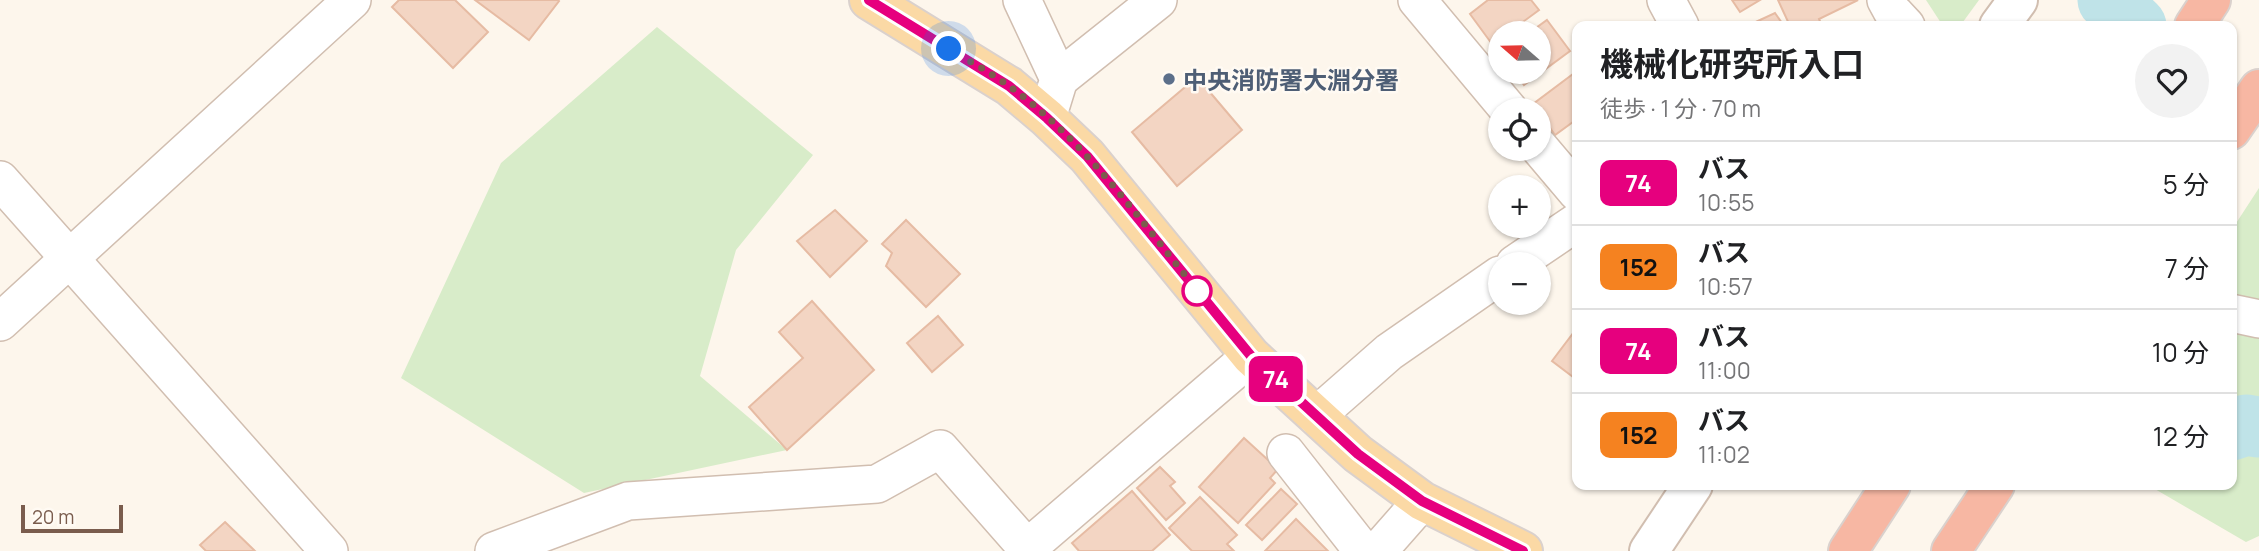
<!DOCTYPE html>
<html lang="ja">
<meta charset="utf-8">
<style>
body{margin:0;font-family:Manrope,"Noto Sans JP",sans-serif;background:#f2f2f2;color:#202124;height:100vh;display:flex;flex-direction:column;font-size:26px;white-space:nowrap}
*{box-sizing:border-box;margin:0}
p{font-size:23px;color:#757577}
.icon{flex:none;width:38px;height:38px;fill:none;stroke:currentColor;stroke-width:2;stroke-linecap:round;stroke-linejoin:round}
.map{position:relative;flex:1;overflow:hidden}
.drawer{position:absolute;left:1572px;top:21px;width:665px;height:469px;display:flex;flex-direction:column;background:#fff;border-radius:14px;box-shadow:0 2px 5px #0004}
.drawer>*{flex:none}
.badge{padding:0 14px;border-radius:10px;font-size:24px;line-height:46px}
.needle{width:46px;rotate:290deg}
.tools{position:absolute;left:1488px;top:21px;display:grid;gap:14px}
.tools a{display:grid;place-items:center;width:63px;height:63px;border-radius:50%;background:#fff;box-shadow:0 2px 5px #0004;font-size:35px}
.scale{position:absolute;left:21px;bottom:18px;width:102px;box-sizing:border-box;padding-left:7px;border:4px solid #7a5c4d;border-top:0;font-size:19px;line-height:24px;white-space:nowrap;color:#7a5c4d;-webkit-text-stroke:5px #fffaf3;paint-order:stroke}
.you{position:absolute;width:35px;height:35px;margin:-18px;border:5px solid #fff;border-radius:50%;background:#1a73e8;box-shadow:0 0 0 10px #1a73e833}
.map>.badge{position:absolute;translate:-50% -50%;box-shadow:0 0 0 4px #fff}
.round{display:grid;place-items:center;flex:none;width:74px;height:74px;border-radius:37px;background:#f2f2f2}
.summary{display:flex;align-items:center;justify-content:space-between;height:119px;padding:0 28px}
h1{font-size:33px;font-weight:700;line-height:52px}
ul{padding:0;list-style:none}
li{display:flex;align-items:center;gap:21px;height:84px;padding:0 28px;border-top:2px solid #e0e0e0}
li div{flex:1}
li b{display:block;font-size:26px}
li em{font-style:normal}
li .badge{min-width:77px;font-weight:700;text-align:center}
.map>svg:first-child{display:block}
</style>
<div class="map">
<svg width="2259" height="551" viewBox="0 0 2259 551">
<rect width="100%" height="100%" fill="#fdf6ec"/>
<!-- green -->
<g fill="#d8ecc9">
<path d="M1926 0H1979L1960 26H1943Z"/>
<path d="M657 27 813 155 736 250 700 376 787 450 584 493 401 378 501 163Z"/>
<path d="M2259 188V536L2246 542 2148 485H2231V231Z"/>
</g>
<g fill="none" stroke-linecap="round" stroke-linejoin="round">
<!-- river -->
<g stroke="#bfe3e8" stroke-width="61">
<path d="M2108 0 2136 26"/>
<path d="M2231 430 2246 425 2259 427"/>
</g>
</g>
<!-- building -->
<g fill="#f3d5c3" stroke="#e6bba3" stroke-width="2">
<path d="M399 0H455L488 32 453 68 392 7Z"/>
<path d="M475 0H558L559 1 529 40Z"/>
<path d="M1488 0H1531L1539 10 1508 33H1500V39L1492 44 1470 14Z"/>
<path d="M1732 0H1760L1740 12Z"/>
<path d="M1778 0H1858L1819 19 1822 26H1790Z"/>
<path d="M1775 13 1784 26H1747Z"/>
<path d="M1547 20 1570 51 1524 85 1515 72H1538V33H1529Z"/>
<path d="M1577 71V119L1555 135 1533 104Z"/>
<path d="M1197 77 1242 130 1177 186 1132 132Z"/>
<path d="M835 210 867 241 830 277 797 241Z"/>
<path d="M906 220 960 274 926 307 886 266 892 253 882 244Z"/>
<path d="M812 301 874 370 787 450 749 407 803 358 779 332Z"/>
<path d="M938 316 963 345 932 372 907 343Z"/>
<path d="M1577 328V380L1552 361Z"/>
<path d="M1244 438 1278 469 1270 478 1275 483 1238 523 1199 487Z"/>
<path d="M1160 467 1175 482 1170 486 1185 503 1166 520 1137 488Z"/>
<path d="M1281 489 1297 504 1262 540 1246 525Z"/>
<path d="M1132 491 1170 535 1152 551H1079L1072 543Z"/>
<path d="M1200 497 1237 535 1227 544 1234 551H1192L1169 528Z"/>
<path d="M1296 519 1328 551H1265Z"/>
<path d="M225 522 255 551H206L200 545Z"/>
</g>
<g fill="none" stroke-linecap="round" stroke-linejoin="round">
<defs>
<g id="minor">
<path d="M1022 0 1059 79 1047 118"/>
<path d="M1417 0 1509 110"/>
<path d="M1666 0 1680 26"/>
<path d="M1886 0 1892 11 1906 26"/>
<path d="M1059 79 1158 0"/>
<path d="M1538 146 1577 192"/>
<path d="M0 180 329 551"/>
<path d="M1515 264 1577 222"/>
<path d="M2231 313 2259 319"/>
<path d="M0 322 352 0"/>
<path d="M1316 416 1389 352 1500 275"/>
<path d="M1286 453 1363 551"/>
<path d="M494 551 628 501 877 484 940 449 1027 548"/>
<path d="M1024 551 1251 356"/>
<path d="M1378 551 1422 501"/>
</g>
<g id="tertiary">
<path d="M1999 26 2018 0"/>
<path d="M1649 551 1693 485"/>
</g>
<path id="primary" d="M869 0 1009 86 1047 118 1087 156 1251 356 1358 454 1422 501 1523 551"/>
<g id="motorway">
<path d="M2194 26 2211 0"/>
<path d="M2231 130 2259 89"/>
<path d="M1848 551 1891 485"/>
<path d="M1951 551 1995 485"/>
</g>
</defs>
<!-- minor casing -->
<use href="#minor" stroke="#d1beb0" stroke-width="40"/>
<!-- tertiary casing -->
<use href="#tertiary" stroke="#d1beb0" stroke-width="42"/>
<!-- primary casing -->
<use href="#primary" stroke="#dad1cd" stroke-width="42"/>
<!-- motorway casing -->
<use href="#motorway" stroke="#dad1cd" stroke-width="42"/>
<!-- minor -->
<use href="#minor" stroke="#fff" stroke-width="37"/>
<!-- tertiary -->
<use href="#tertiary" stroke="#fff" stroke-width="38"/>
<!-- primary -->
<use href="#primary" stroke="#fbd9a5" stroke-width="38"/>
<!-- motorway -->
<use href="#motorway" stroke="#f7b7a3" stroke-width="38"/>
</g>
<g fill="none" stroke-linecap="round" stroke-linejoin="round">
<defs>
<path id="line" d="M869 0 1009 86 1047 118 1087 156 1251 356 1358 454 1422 501 1523 551"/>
</defs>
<!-- line casing -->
<use href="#line" stroke="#fff" stroke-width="16"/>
<!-- line -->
<use href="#line" stroke="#e6007e" stroke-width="10"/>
<!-- walk -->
<path stroke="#7a5c4d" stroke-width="7" stroke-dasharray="0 12.6" d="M949 49C969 61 990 72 1009 86 1086 141 1142 223 1202 296L1197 291"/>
</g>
<!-- markers -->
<circle fill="#5c6f8a" stroke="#fffaf3" stroke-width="2.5" cx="1169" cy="79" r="7"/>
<circle fill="#fff" stroke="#e6007e" stroke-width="3.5" cx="1197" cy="291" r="14"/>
<g text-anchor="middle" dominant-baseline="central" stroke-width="5" stroke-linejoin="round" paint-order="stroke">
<!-- service labels -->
<g font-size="24" font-weight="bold" fill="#4e5e75" stroke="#fffaf3" text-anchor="start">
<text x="1183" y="79">中央消防署大淵分署</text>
</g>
</g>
</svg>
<div class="tools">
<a><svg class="needle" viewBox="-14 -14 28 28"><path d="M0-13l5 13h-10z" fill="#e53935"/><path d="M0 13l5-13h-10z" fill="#757577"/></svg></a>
<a><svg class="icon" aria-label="locate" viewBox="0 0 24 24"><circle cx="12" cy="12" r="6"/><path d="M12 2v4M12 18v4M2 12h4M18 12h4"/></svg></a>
<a>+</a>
<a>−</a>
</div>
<div class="scale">20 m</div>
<div class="you" style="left:949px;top:49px"></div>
<b class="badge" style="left:1276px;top:379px;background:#e6007e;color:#fff">74</b>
<section class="drawer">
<div class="summary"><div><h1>機械化研究所入口</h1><p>徒歩 · 1 分 · 70 m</p></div><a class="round"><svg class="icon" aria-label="heart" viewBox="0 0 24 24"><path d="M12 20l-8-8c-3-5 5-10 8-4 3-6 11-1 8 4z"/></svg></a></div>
<ul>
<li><span class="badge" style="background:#e6007e;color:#fff">74</span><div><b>バス</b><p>10:55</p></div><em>5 分</em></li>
<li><span class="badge" style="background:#f58220;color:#111">152</span><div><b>バス</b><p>10:57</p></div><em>7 分</em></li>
<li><span class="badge" style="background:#e6007e;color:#fff">74</span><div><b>バス</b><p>11:00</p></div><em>10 分</em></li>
<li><span class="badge" style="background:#f58220;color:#111">152</span><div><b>バス</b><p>11:02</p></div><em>12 分</em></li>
</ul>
</section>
</div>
